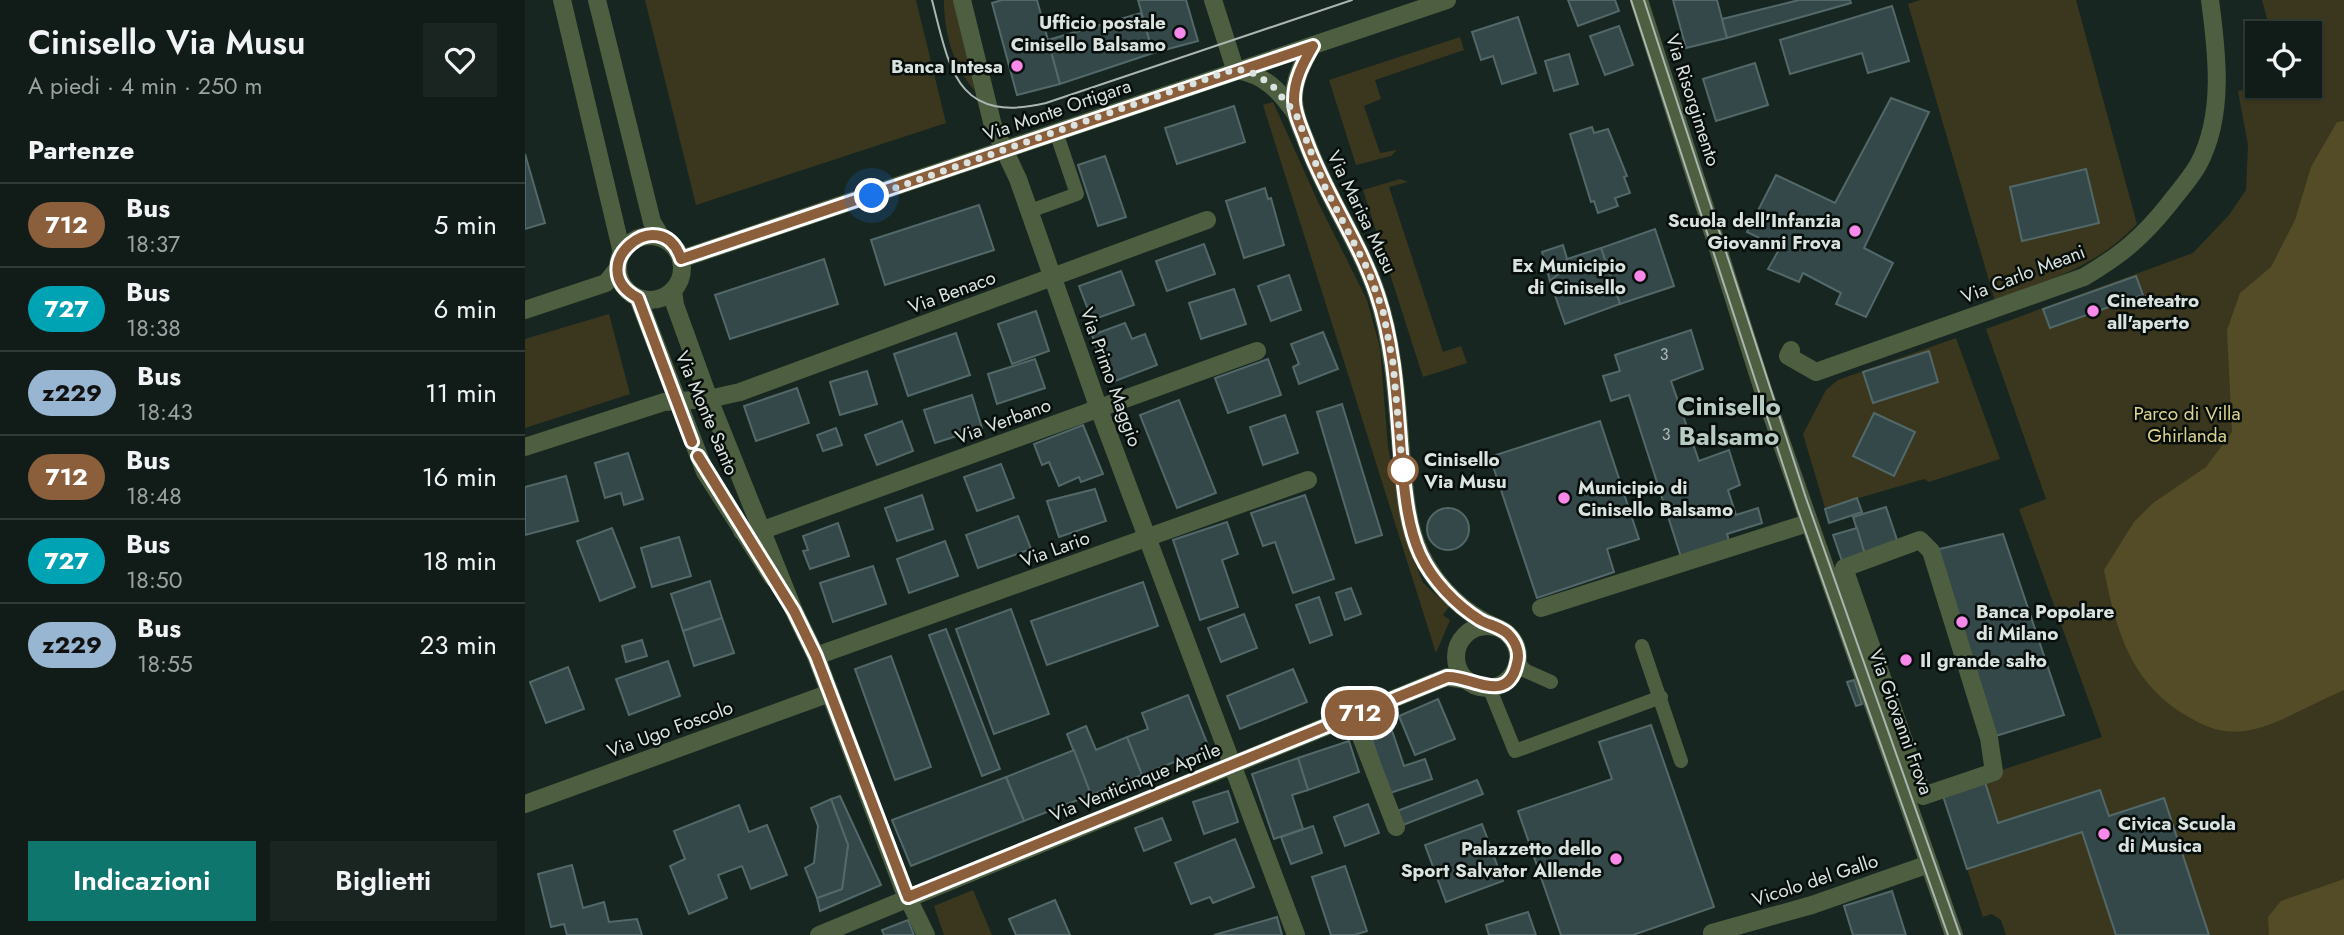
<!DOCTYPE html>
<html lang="it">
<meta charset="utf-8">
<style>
body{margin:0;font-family:Jost,sans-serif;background:#1a2521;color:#f1f3f6;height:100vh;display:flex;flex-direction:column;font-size:26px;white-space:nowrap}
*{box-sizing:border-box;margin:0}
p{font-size:23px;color:#9ca1a2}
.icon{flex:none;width:38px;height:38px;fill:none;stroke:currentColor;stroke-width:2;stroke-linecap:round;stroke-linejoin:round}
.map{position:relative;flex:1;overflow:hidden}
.side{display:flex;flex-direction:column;background:#111c18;width:525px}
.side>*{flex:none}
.badge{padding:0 14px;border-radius:23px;font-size:24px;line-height:46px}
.fabs{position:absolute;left:1720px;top:21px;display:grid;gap:14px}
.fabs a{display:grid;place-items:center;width:77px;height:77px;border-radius:0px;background:#111c18;box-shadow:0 2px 5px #0004,0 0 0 2px #303a37;font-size:35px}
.you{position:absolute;width:35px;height:35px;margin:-18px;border:5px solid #fff;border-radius:50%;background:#1a73e8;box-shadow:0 0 0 10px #1a73e833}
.map>.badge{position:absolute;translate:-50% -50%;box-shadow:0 0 0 4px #fff}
h2{padding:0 28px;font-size:26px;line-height:63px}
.round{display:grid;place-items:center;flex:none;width:74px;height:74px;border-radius:0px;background:#1a2521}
.headline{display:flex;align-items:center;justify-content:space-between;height:119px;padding:0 28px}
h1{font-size:33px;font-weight:600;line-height:52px}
.cta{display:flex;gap:14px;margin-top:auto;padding:14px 28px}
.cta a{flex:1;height:80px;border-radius:0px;background:#0f766e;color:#fff;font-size:28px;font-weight:600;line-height:80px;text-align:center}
.cta a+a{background:#1a2521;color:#f1f3f6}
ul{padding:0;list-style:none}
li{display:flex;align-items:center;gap:21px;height:84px;padding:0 28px;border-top:2px solid #303a37}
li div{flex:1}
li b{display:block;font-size:26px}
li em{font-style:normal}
li .badge{min-width:77px;font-weight:700;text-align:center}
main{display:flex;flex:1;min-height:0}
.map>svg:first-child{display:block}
</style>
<main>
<section class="side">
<div class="headline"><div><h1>Cinisello Via Musu</h1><p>A piedi · 4 min · 250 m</p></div><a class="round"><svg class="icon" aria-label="heart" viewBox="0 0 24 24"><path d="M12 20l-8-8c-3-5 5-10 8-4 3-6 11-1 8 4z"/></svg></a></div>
<h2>Partenze</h2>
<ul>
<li><span class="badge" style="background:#8b5e3c;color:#fff">712</span><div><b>Bus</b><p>18:37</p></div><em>5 min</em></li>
<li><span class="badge" style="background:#00a3b4;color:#fff">727</span><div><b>Bus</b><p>18:38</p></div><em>6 min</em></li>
<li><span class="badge" style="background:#98b6d2;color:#111">z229</span><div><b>Bus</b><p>18:43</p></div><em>11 min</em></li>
<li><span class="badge" style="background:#8b5e3c;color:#fff">712</span><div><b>Bus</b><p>18:48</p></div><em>16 min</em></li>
<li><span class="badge" style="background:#00a3b4;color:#fff">727</span><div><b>Bus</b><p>18:50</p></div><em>18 min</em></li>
<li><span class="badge" style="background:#98b6d2;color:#111">z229</span><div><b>Bus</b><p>18:55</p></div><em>23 min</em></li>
</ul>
<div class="cta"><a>Indicazioni</a><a>Biglietti</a></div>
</section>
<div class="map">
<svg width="1819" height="935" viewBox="0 0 1819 935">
<rect width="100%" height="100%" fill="#172620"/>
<!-- green -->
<g fill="#3b371e">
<path d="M120 0H391L421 123 171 205Z"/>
<path d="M419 0H428L450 91C428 66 419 33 419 0Z"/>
<path d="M1395 0H1551L1612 224C1571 267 1524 280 1470 301L1383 4Z"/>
<path d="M1737 0H1819V935H1481L1476 920 1467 914 1458 917 1416 790 1577 737 1494 509 1521 499 1461 329 1668 253 1704 215 1721 190 1723 145 1713 91 1738 86H1785V33H1746Z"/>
<path d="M935 37 939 50 850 80 856 99 839 106 855 153 872 150 866 156 831 165 804 80Z"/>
<path d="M748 102 794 204 842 300 855 348 863 447 882 542 898 583 924 607 918 615 925 620 911 653 738 105Z"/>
<path d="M875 179 883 182 864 187 918 352 936 346 942 363 898 377 838 190Z"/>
<path d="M84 314 105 394 0 428V339Z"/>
<path d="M1431 338 1475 459 1404 482 1399 479 1300 508 1278 434 1301 390 1313 380Z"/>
<path d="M448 890 467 935H419L409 906Z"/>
</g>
<!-- forest -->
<g fill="#534c27">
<path d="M1819 121V690C1790 702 1760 721 1730 729 1707 735 1689 731 1669 720 1607 687 1592 634 1579 570L1609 522 1628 503 1681 467 1707 432 1702 330 1715 293 1746 267 1770 220 1786 167 1812 122Z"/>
<path d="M1819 879V935H1744L1743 917 1756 901Z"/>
</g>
<!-- building -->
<g fill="#354849" stroke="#536869" stroke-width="2">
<path d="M477 0H512L535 84 492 95 467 3Z"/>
<path d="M613 0H661L673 41 628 53Z"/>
<path d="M1043 0H1090L1094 11 1053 26Z"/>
<path d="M1148 0H1192L1202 38 1161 48Z"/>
<path d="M1274 0H1325L1326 3 1202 38 1197 19Z"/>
<path d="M1367 6 1384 61 1343 73 1337 53 1265 74 1255 40Z"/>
<path d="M616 13 628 53 535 84 523 40Z"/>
<path d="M993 17 1011 73 977 84 968 56 956 60 947 32Z"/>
<path d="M1094 26 1108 65 1080 75 1065 36Z"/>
<path d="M1044 54 1053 84 1029 91 1020 61Z"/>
<path d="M1230 63 1243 105 1191 121 1178 79Z"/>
<path d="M1366 98 1404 112 1339 248 1368 263 1341 317 1311 304 1316 293 1278 273 1274 282 1243 269 1255 248 1222 232 1251 175 1310 203Z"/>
<path d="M709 106 720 142 652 164 640 128Z"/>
<path d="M1067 127 1069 133 1083 129 1102 176 1099 177 1105 193 1090 198 1093 206 1073 213 1069 201 1066 202 1045 134Z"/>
<path d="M0 154 20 223 0 229Z"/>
<path d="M580 156 601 217 573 226 553 165Z"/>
<path d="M1561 169 1574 223 1497 241 1485 187Z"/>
<path d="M740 188 743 199 746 198 759 245 719 258 701 201Z"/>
<path d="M454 205 469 250 360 285 346 240Z"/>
<path d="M1130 229 1149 286 1095 304 1076 248Z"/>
<path d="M679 244 690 274 642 291 631 261Z"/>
<path d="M1038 245 1042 259 1036 272 1025 281 1017 252Z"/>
<path d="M1076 248 1095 304 1040 324 1025 281 1036 272 1042 259Z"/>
<path d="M299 259 313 304 205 339 190 295Z"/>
<path d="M596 271 609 305 567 320 554 286Z"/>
<path d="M764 275 776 310 746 321 733 286Z"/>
<path d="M1611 276 1618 295 1525 328 1518 309Z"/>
<path d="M709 289 721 324 676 339 664 303Z"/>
<path d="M511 311 524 351 487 364 473 324Z"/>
<path d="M600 323 607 339 620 334 632 365 585 383 567 335Z"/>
<path d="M1166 330 1178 369 1146 381 1174 461 1204 450 1215 485 1203 490 1211 515 1233 508 1237 523 1202 534 1205 544 1157 560 1104 395 1086 401 1078 376 1095 371 1090 355Z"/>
<path d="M798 332 813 369 774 384 768 367 774 364 766 344Z"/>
<path d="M431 333 445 375 383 396 369 354Z"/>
<path d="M1404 351 1413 382 1348 403 1338 372Z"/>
<path d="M510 359 520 388 472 404 463 374Z"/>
<path d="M743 359 756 395 703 413 690 378Z"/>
<path d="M342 371 352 404 315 415 305 382Z"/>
<path d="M272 388 284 423 231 441 219 406Z"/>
<path d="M447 395 457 428 410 443 399 410Z"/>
<path d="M654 400 691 493 652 508 615 415Z"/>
<path d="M817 404 857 535 831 543 792 412Z"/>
<path d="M1349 413 1390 432 1369 476 1328 456Z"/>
<path d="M760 415 773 453 738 465 725 427Z"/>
<path d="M377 421 388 451 352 465 340 435Z"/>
<path d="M1075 421 1114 539 1082 549 1089 572 1012 598 965 457Z"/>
<path d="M558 425 578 474 556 482 554 477 534 486 524 462 517 465 509 444Z"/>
<path d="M311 428 317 445 298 451 292 435Z"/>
<path d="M103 453 118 499 99 505 96 493 80 498 70 463Z"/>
<path d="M476 464 489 498 452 511 439 477Z"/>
<path d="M41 476 53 521 0 535V487Z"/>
<path d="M570 489 581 521 534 537 522 501Z"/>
<path d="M397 495 408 529 372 541 360 508Z"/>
<path d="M780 495 809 579 768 593 750 542 738 546 726 513Z"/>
<path d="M1332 498 1337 512 1304 523 1300 509Z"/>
<path d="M1361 507 1374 546 1341 558 1328 517Z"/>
<circle cx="923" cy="529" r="21"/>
<path d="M493 516 506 549 453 568 441 535Z"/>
<path d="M702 522 713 554 697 560 713 607 675 620 648 540Z"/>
<path d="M313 523 324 556 285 569 278 551 283 550 278 536Z"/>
<path d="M87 528 110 587 75 601 52 541Z"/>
<path d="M1332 528 1341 558 1318 564 1308 535Z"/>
<path d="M1478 534 1539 715 1464 738 1406 551Z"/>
<path d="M154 537 166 576 127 587 116 548Z"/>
<path d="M420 541 433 576 384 593 372 559Z"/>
<path d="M348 566 361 604 308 622 295 583Z"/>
<path d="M185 581 197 618 158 631 146 594Z"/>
<path d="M618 582 633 626 522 665 506 621Z"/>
<path d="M826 588 836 614 820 620 811 593Z"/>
<path d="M794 597 807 635 785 643 771 605Z"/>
<path d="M486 609 524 714 469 734 431 629Z"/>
<path d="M719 614 732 648 696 662 683 628Z"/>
<path d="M197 618 209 653 169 666 158 631Z"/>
<path d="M421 629 475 769 457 776 404 635Z"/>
<path d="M117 640 122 656 101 662 97 646Z"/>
<path d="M366 656 406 767 370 780 330 669Z"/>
<path d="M143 661 155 696 104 715 91 679Z"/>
<path d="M43 667 59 709 21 723 5 682Z"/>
<path d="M768 669 782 702 715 729 702 696Z"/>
<path d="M1329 680 1337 704 1331 706 1322 682Z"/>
<path d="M663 695 684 748 617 775 602 737 623 729 617 713Z"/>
<path d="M913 699 930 739 890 755 874 716Z"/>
<path d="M863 719 879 766 900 759 907 779 865 793 842 726Z"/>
<path d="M1126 725 1189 907 1108 935H1036L993 811 1087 779 1074 742Z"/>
<path d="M561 726 571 750 602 737 617 775 566 795 542 734Z"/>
<path d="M824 741 834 772 783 790 773 758Z"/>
<path d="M549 750 566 795 499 821 481 777Z"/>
<path d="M773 758 783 790 767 795 778 829 749 839 727 774Z"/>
<path d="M1458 776 1473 823 1575 790 1584 816 1639 798 1684 935H1591L1557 832 1442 869 1416 790Z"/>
<path d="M481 777 499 821 386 866 367 820Z"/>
<path d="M952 780 958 794 878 825 872 811Z"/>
<path d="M703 791 713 822 679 834 668 802Z"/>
<path d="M315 796 356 885 295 911 292 898 317 889 323 845 306 799Z"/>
<path d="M306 799 323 845 317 889 292 898 280 868 289 863 293 826 286 808Z"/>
<path d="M843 804 854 833 820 846 809 817Z"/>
<path d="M214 805 224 832 242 825 262 875 226 889 217 866 193 875 202 898 164 914 145 866 160 859 149 831Z"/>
<path d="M637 818 646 840 619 851 610 828Z"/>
<path d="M957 824 978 881 921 902 900 845Z"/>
<path d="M788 826 797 853 766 864 756 837Z"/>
<path d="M710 839 729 887 688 903 685 897 666 904 650 863Z"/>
<path d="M47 865 58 908 79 902 84 922 112 919 117 935H42L39 924 26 927 13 874Z"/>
<path d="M820 866 842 931 829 935H806L787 877Z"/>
<path d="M1367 891 1381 935H1328L1319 906Z"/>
<path d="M530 900 545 935H491L484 919Z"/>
<path d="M1003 912 1011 935H964L961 925Z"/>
<path d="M752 917 757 935H689Z"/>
<path d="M383 920 389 935H359L357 930Z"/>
</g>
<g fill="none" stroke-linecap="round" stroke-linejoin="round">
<!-- lane -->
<g stroke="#4d5f40" stroke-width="14">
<path d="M505 211 552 194 531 132"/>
<path d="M1117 646 1156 761"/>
<path d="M993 663 1001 671 1026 682"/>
<path d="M964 687 990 751 1136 697"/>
</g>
<!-- street -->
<g stroke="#4d5f40" stroke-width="18">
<path d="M37 0 97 253"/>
<path d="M72 0 127 222 136 237"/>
<path d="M437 0 468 126 493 179 574 409 771 935"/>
<path d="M688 0 710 69"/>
<path d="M1114 0 1238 390 1429 935"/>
<path d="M787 46C779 61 770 77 769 95 768 111 775 126 781 141 800 194 834 241 852 294 870 349 872 406 877 462 880 493 882 526 896 555 911 586 939 614 971 627"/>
<path d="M711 70C740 75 754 90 771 114"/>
<circle cx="125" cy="268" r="32"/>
<path d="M156 259 922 0"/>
<path d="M148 290 150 305 184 399 269 611 291 656 378 888 401 935"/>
<path d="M113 298 180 472 248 578"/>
<path d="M0 310 81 283 93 268"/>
<path d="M1266 350 1263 356 1291 372 1559 277C1596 255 1617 238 1644 204 1654 191 1665 179 1673 165 1700 116 1692 52 1685 0"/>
<path d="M0 447 139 402 184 399 215 392 682 220"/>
<path d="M217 531 238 530 732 351"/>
<path d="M1395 540 1406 551 1464 738 1469 772 1398 796 1319 568Z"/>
<path d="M1016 608 1283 523"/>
<circle cx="962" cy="657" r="31"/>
<path d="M291 656 783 480"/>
<path d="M828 716 871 827"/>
<path d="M0 804 305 693"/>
<path d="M1187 933 1287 905 1404 864"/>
<path d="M294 935 907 683 922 677 942 680"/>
</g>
<!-- tram -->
<g stroke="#abb5b1" stroke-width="2">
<path d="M407 0C425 71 432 124 521 103L827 0"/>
<path d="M1106 0 1272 508 1423 935"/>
<path d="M1119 0 1281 498 1435 935"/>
</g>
</g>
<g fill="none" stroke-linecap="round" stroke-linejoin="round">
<defs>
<path id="line" d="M167 442 113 298C55 267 136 199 156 259L788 46C778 63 769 80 769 100 769 114 776 127 781 141 800 194 834 240 852 294 871 350 872 408 877 466 880 496 883 527 895 554 907 580 931 605 955 620 964 625 976 627 983 634 991 642 995 653 992 663 983 707 945 675 922 677L383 897 291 656 269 611 173 456"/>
</defs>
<!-- line casing -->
<use href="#line" stroke="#fff" stroke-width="16"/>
<!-- line -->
<use href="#line" stroke="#8b5e3c" stroke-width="10"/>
<!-- walk -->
<path stroke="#dae3df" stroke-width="7" stroke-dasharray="0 12.6" d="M347 196 710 69 726 72 746 84 771 114 800 187 843 270 858 311 868 363 878 474V470"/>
</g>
<!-- markers -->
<g fill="#f888ea" stroke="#070e0b" stroke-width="2.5">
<circle cx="655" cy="33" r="7"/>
<circle cx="492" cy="66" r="7"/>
<circle cx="1330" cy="231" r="7"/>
<circle cx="1115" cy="276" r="7"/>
<circle cx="1568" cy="311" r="7"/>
<circle cx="1039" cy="498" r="7"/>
<circle cx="1437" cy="622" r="7"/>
<circle cx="1381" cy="660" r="7"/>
<circle cx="1579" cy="834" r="7"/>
<circle cx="1091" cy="859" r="7"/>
</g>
<circle fill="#fff" stroke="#8b5e3c" stroke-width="3.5" cx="878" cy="470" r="14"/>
<g text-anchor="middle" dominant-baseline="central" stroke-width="5" stroke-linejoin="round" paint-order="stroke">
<!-- number labels -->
<g font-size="16" fill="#b1bcba">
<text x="1139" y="354">3</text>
<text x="1141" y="434">3</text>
</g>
<!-- poi labels -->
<g font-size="19" font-weight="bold" fill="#dae3df" stroke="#070e0b" text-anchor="end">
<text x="641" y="22">Ufficio postale<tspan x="641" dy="22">Cinisello Balsamo</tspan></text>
<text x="478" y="66">Banca Intesa</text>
<text x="1316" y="220">Scuola dell'Infanzia<tspan x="1316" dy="22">Giovanni Frova</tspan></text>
<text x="1101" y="265">Ex Municipio<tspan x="1101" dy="22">di Cinisello</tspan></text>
<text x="1582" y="300" text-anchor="start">Cineteatro<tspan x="1582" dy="22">all'aperto</tspan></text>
<text x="1053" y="487" text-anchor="start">Municipio di<tspan x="1053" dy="22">Cinisello Balsamo</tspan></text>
<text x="1451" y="611" text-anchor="start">Banca Popolare<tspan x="1451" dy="22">di Milano</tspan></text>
<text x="1395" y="660" text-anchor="start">Il grande salto</text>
<text x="1593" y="823" text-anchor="start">Civica Scuola<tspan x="1593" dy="22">di Musica</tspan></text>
<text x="1077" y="848">Palazzetto dello<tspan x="1077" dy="22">Sport Salvator Allende</tspan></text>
</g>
<!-- street labels -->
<g font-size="19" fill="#dae3df" stroke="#070e0b">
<text transform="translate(1168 100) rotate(72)">Via Risorgimento</text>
<text transform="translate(532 110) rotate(-19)">Via Monte Ortigara</text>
<text transform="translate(837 212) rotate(64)">Via Marisa Musu</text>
<text transform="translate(1498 274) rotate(-21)">Via Carlo Meani</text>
<text transform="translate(427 292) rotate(-20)">Via Benaco</text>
<text transform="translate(586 377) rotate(70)">Via Primo Maggio</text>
<text transform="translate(182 413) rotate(67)">Via Monte Santo</text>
<text transform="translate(478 421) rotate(-20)">Via Verbano</text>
<text transform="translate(530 549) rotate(-20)">Via Lario</text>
<text transform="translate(1376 722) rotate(70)">Via Giovanni Frova</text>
<text transform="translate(145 729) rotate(-20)">Via Ugo Foscolo</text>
<text transform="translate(610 782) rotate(-22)">Via Venticinque Aprile</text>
<text transform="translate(1290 880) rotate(-18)">Vicolo del Gallo</text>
</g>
<!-- park labels -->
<g font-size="19" fill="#ddd28f" stroke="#070e0b">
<text x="1662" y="413">Parco di Villa<tspan x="1662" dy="22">Ghirlanda</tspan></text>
</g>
<!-- stop labels -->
<g font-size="19" font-weight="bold" fill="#dae3df" stroke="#070e0b" text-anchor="start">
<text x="899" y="459">Cinisello<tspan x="899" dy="22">Via Musu</tspan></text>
</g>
<!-- district labels -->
<g font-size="26" font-weight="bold" fill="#b8cbc2" stroke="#070e0b">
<text x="1204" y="406">Cinisello<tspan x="1204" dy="30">Balsamo</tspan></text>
</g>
</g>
</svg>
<div class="fabs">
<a><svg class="icon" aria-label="locate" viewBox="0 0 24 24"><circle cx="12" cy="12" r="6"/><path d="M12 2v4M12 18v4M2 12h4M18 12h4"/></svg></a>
</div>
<div class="you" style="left:347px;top:196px"></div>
<b class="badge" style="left:835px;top:713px;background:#8b5e3c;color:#fff">712</b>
</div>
</main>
